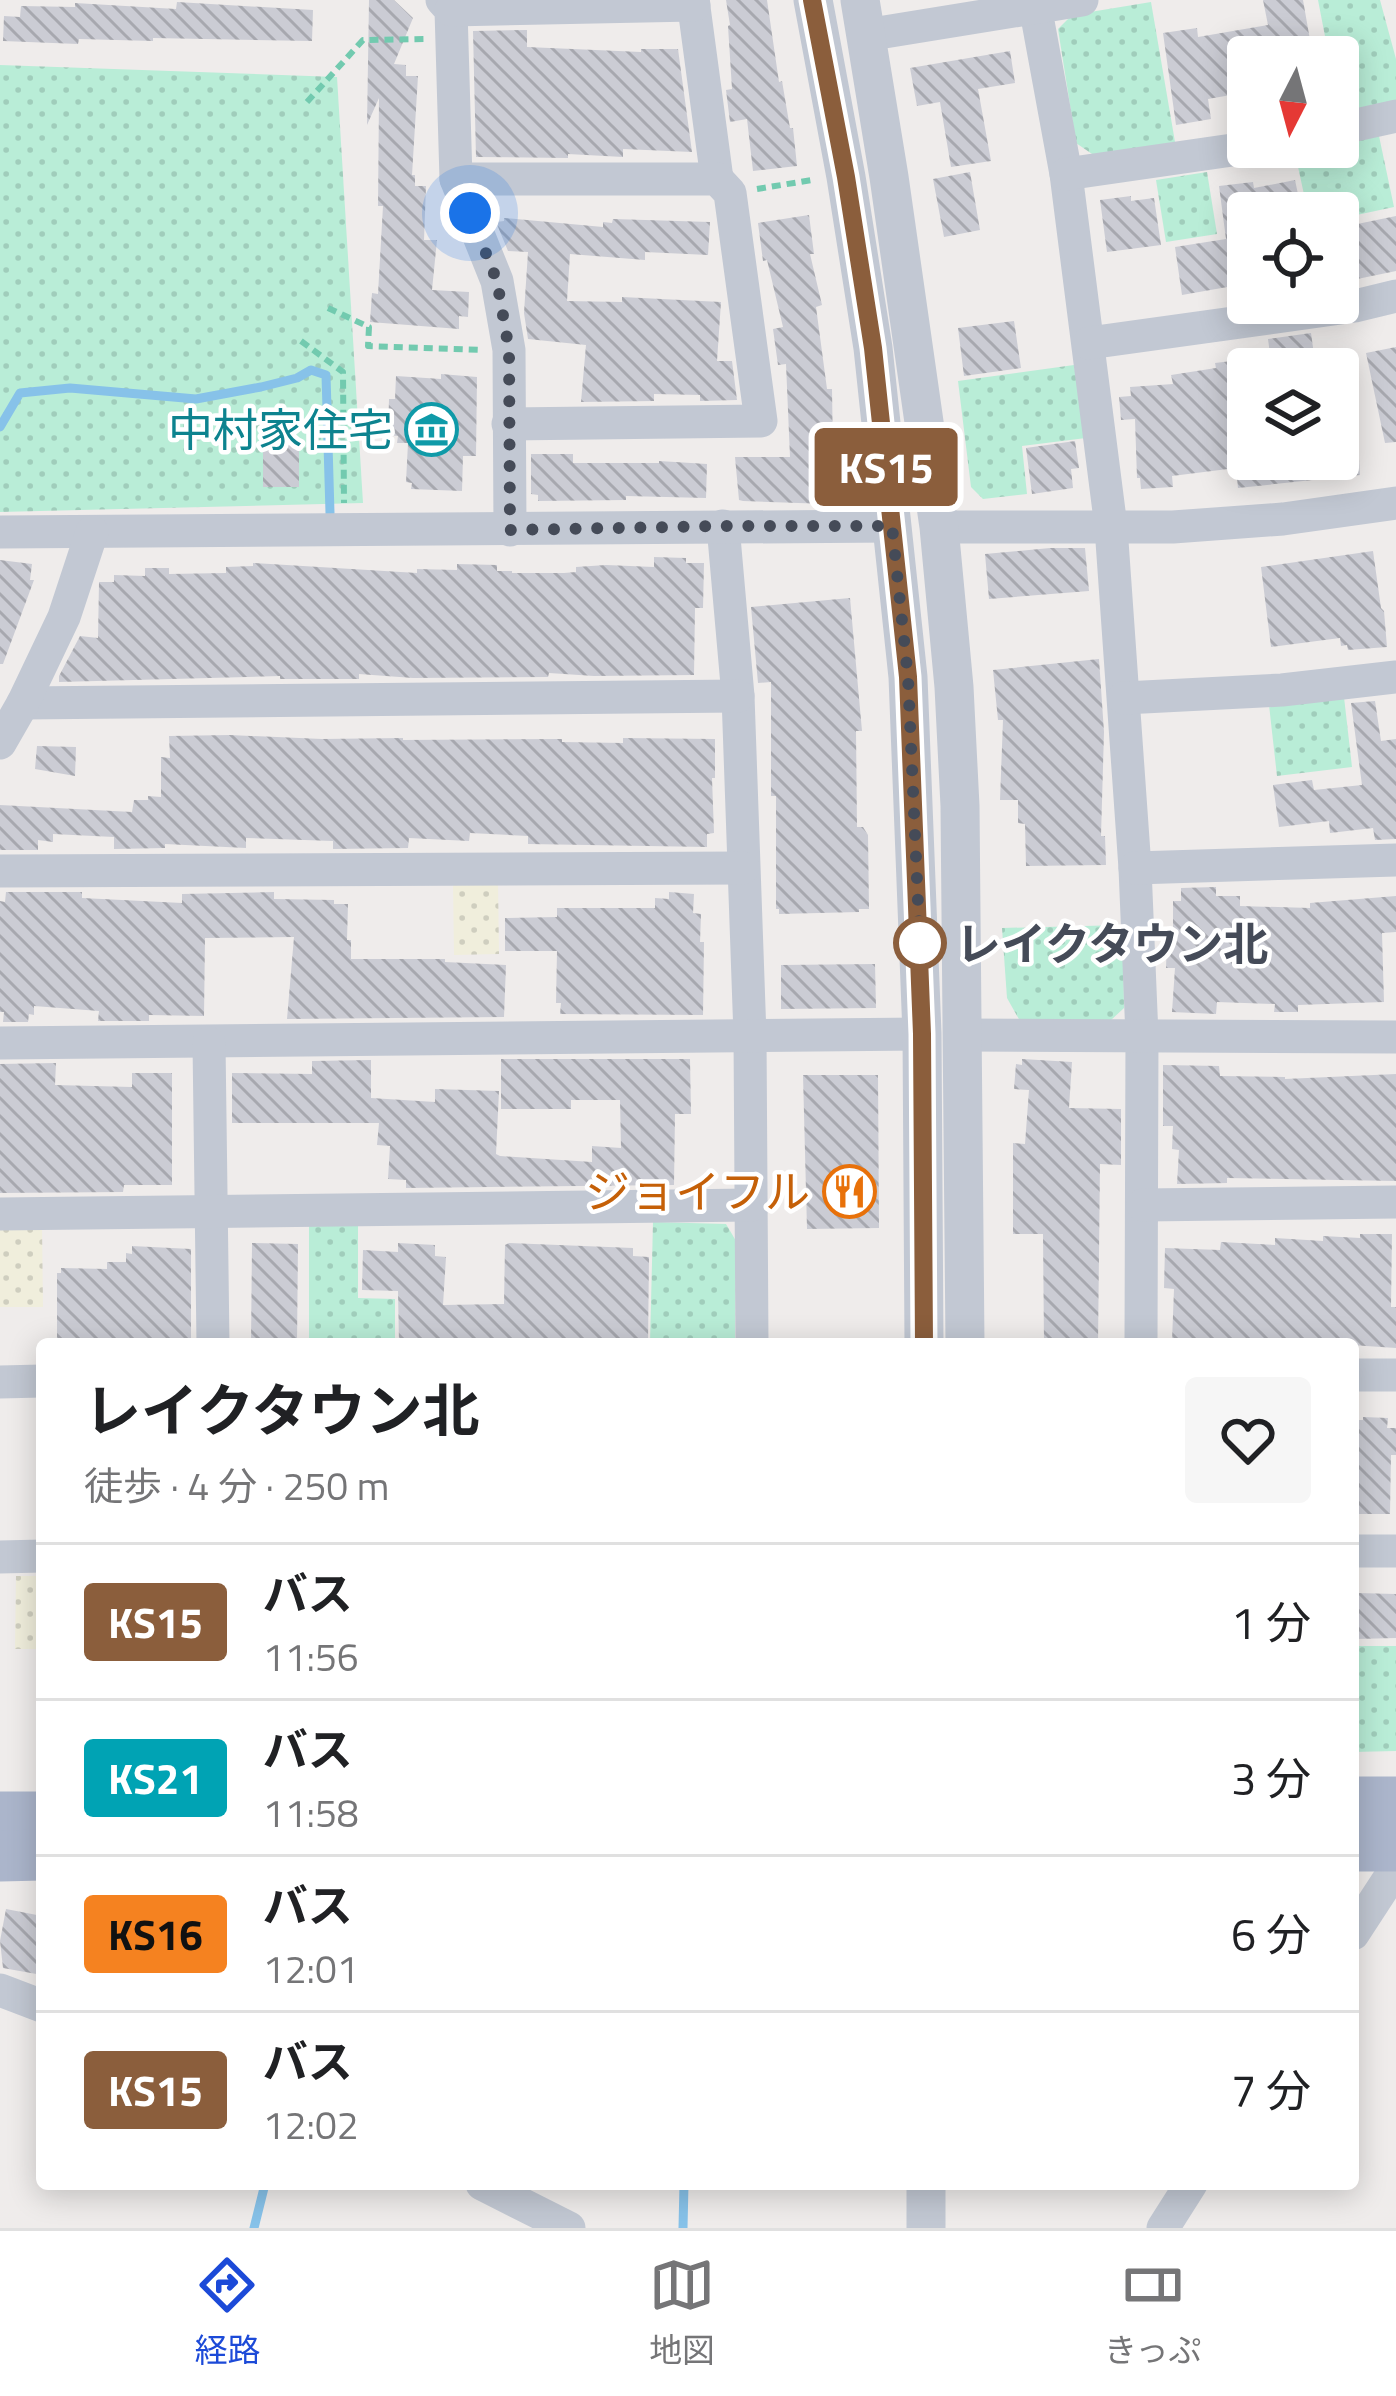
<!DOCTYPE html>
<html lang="ja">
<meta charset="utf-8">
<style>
body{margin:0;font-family:"Titillium Web","Noto Sans JP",sans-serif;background:#f6f6f6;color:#202124;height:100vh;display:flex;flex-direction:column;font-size:45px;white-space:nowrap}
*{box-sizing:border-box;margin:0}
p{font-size:39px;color:#757577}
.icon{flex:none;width:66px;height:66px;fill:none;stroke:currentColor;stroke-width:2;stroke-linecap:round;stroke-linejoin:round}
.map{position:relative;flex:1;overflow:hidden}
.drawer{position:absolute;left:36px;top:1338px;width:1323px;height:852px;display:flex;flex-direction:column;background:#fff;border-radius:12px;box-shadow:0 6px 30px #0003}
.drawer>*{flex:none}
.badge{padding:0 24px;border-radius:9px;font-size:42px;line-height:78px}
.needle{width:78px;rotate:186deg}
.buttons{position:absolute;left:1227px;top:36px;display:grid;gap:24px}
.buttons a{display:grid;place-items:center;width:132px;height:132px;border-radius:12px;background:#fff;box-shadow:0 6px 30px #0003;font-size:60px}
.you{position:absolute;width:60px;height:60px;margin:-30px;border:9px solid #fff;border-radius:50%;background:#1a73e8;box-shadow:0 0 0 18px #1a73e833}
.map>.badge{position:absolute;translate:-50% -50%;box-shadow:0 0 0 6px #fff}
.round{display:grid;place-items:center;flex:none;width:126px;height:126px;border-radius:12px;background:#f6f6f6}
.head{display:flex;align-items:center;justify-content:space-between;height:204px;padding:0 48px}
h1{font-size:57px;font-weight:700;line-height:90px}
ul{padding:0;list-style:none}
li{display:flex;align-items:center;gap:36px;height:156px;padding:0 48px;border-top:3px solid #e0e0e0}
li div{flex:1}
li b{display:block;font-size:45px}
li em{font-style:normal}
li .badge{min-width:132px;font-weight:700;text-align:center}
.dock{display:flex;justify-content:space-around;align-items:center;height:168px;border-top:3px solid #e0e0e0;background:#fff;font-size:33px;color:#757577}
.dock a{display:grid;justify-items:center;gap:6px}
.dock .active{color:#1c4ad8}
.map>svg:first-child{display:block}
</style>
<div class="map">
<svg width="1396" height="2228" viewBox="0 0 1396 2228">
<defs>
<pattern id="green-dots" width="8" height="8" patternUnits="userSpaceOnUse" patternTransform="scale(3)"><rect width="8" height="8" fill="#b9edd7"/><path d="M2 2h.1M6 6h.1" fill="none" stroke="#a0cdbb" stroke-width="1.8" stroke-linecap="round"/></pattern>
<pattern id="sand-dots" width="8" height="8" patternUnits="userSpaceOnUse" patternTransform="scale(3)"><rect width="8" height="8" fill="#f0eedc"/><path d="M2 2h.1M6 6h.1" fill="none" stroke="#cfcebf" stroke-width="1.8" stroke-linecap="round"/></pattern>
<pattern id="building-back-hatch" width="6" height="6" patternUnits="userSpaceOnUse" patternTransform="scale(3)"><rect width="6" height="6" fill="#cbccd4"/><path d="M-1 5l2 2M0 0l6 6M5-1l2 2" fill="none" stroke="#a7a8af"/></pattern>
</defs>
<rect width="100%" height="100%" fill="#efeceb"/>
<!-- green -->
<g fill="url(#green-dots)">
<path d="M1318 0H1380L1396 59V102L1341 115 1338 57H1329Z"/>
<path d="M1151 2 1175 142 1095 156 1076 143 1058 29 1072 15Z"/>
<path d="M0 65 337 77 363 503 0 512Z"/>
<path d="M1379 136 1394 207 1338 219V213H1308L1295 153 1338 147V144Z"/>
<path d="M1207 172 1217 234 1166 242 1156 180Z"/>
<path d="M1074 365 1086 438 1022 446 1027 494 983 499 971 487 958 381Z"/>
<path d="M1344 697 1352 767 1277 776 1269 705Z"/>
<path d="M1123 925 1124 1008 1110 1021H1020L1007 998 1002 928Z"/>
<path d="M653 1222 726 1224 736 1241 735 1344H650Z"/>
<path d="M309 1226H358V1298L395 1299V1344H309Z"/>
<path d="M1353 1646H1396V1751L1353 1752Z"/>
</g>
<!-- sand -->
<g fill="url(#sand-dots)">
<path d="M498 882 499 954 454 955 453 883Z"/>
<path d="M42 1225 43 1307H0V1226Z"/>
<path d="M16 1576H42V1649H15Z"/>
</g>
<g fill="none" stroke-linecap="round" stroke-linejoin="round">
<!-- stream -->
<g stroke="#87c2e9" stroke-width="9">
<path d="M0 427 20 393 70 388 196 399 261 387 297 378 311 370 326 375 330 513"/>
<path d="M254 2228 265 2184"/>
<path d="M683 2228 684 2184"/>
</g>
</g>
<!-- building -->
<g fill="url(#building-back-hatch)">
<path d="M369 0H394L413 18 394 64 406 65V76H418L412 175H415V186H426L424 240H437L432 290 469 292 468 317 459 316V329L370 322 372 293 378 294 383 206H378L379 98 367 125Z"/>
<path d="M726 0H767L779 82 782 81 790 128H793L797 166 753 171 747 119 730 122 726 90 732 89 728 26 730 25Z"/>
<path d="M1263 0H1303L1313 57H1248V92L1208 99 1211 119 1176 125 1163 33 1197 28 1198 37 1268 25Z"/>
<path d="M177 2 313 10 312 41 153 38V41L79 39 78 44 3 41 4 16 20 17 21 6 75 7V3L176 9Z"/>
<path d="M527 30V47L641 52V49H678L692 152 623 149V157L568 154V158L476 157 473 31Z"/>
<path d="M1010 51 1015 83 978 89 991 161 951 167 940 102 917 106 910 68Z"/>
<path d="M970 172 980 230 944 237 933 179Z"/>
<path d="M1295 180 1302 213H1248V289L1233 290V286L1182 295 1175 247 1226 239 1219 186 1253 182 1254 188Z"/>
<path d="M1131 196V201L1154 198 1161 245 1107 252 1100 200Z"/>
<path d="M809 215 814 254H810L822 305 816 307 827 389H832L833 454 842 455 840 495H827V504L743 501 739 500 735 457H790L786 364 778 365 773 329 783 327 767 260 763 261 758 223Z"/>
<path d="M1396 216V271L1338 283V228Z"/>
<path d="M504 218 603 227V222L612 223 613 219 710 222 708 255 645 252V260L570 254 567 301 622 302V297L721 302 717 361H732L737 400 700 401V395L654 394V401L581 402 586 345 528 339 524 313 528 252 508 251 496 222 504 221Z"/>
<path d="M1014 321 1021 368 964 376 958 328Z"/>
<path d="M1311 333 1316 369H1272L1268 339Z"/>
<path d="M1396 347V442L1385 443 1366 353Z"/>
<path d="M1248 359V459H1359L1360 475 1238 488 1236 468 1172 476 1173 487 1141 489 1140 478H1137L1135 419 1121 420 1119 397 1131 396 1130 387 1173 384 1171 375 1216 368 1215 363Z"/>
<path d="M441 374 477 377 476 456H463L462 491 411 489 412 483 406 482 408 443H397L398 436 388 435 389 399H395L396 376 441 379Z"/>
<rect x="263" y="438" width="36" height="49"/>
<path d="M1075 441 1079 468 1071 469 1073 488 1032 494 1026 448Z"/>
<path d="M531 454H573V463H659V461L707 464 706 498 626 496V500L538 501V495L531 494Z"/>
<path d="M1050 548H1085L1089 591 989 599 985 554Z"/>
<path d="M1373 551 1381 608 1384 611 1387 647 1348 650 1347 645 1341 646 1340 638 1271 647 1261 567Z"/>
<path d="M654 557 686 558V563H704L703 608H695L694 675 594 676 549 673 548 677 413 678 359 674V679H280V676L59 682V676L80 636 98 638 99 582H114V575L145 576V568H169V574L226 573V567L253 566V563L417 573V569L457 570V564L497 565V571H512V573H564L576 572V567L606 565 654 567Z"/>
<path d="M0 560 32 564 30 580H34L3 664H0Z"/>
<path d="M850 598 862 731H856L857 827H863L868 835 869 909H859V912L779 914V909H776V796H771V682L758 683 751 607Z"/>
<path d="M1099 659 1104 732 1101 836H1105L1106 865 1026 866 1025 824 1018 823V800H1000L1003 720H998L993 670Z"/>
<path d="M1375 701 1381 741 1396 739V839L1375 840 1373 828 1330 833 1329 821 1279 827 1273 785 1312 780 1314 790 1362 785 1351 703Z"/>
<path d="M230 735 322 739 403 738V740L562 739V742L623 743V738L715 739V778H712L714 833 707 834V847L528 844V836L470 833 469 841 409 838 408 848 333 849V841L246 838V848L165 844V848L114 849V837L53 834V842L38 840V850H0V805L132 812 134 800H148V796L161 797V757L170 758 169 736Z"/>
<path d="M37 746 76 747 75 776 35 769Z"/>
<path d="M1216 887V896H1240V906L1310 908V903L1396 896V932L1382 933 1384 1002 1298 1005V1012H1274L1275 1004 1217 1002 1216 1014 1172 1012 1175 968H1166L1167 938H1173V901H1181V888Z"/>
<path d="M6 892H82V898L182 903V894L274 892V899L334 900V904H348L347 940H351V959H445V962L506 965 504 1017 287 1019 294 937 205 938 204 1016 149 1015V1021H98L99 1011 34 1006V1015L29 1014 28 1022H3L4 1012H0V901L5 902Z"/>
<path d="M669 892 694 894 693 913 701 914 700 942H704L703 1015 560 1014 561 1003H556L557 951H505V918L557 917V908H655V898L669 899Z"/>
<path d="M875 964 876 1008 781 1009V965Z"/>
<path d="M501 1059H690L691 1114H675L674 1185 406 1188V1180L388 1179 390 1146 377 1145 379 1123H232V1073L312 1074V1061L371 1060V1098L435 1102V1089L499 1091 496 1154 500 1156 592 1162V1146L621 1148 620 1100H571V1109H501Z"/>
<path d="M1022 1059 1072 1062 1069 1108 1121 1109V1165L1100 1164 1098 1344H1044L1043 1234H1013V1143L1025 1144 1029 1090 1014 1089 1016 1064 1022 1065Z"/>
<path d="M56 1063 55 1085 132 1087V1073H172V1185H124L123 1192 0 1193V1064Z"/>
<path d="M1163 1065 1219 1066 1220 1076 1285 1077V1079L1396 1074V1181L1227 1178V1183L1177 1184 1179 1150 1172 1149 1173 1126H1163Z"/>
<path d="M803 1075H878L879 1228 807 1229Z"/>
<path d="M1360 1234H1392L1391 1307H1396V1348L1307 1342V1340L1208 1338V1342L1172 1341 1174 1289 1164 1288 1165 1248 1220 1250 1221 1242 1275 1245V1238L1323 1241V1236L1360 1238Z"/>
<path d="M252 1243 298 1244 297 1344H251Z"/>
<path d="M398 1243 435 1245V1256L446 1257 443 1305 504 1304 505 1245 509 1243 633 1248V1256L649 1257 648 1344H399L398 1291 362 1290 363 1250 398 1252Z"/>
<path d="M132 1246 191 1249V1344H57V1273H61V1268L107 1269V1262H126V1253L132 1254Z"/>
<path d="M1363 1417 1388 1418 1387 1428H1396V1455H1391L1390 1514H1358L1359 1456H1353V1420H1363Z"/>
<path d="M1357 1593 1396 1594V1638L1356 1639Z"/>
<path d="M6 1909 42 1916V1975L3 1968 0 1941Z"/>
</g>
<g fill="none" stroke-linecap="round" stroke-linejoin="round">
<!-- path -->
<g stroke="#72caaf" stroke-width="6" stroke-dasharray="9 6" stroke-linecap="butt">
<path d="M307 102 363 40 424 39"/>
<path d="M757 189 812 180"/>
<path d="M328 308 369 327 368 346 482 350"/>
<path d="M301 341 343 372 344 503"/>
</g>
<!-- minor -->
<g stroke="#c2c8d3" stroke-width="33">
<path d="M442 0 451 10 456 179 497 281 509 350 510 530"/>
<path d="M693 0 717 179"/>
<path d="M1034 0 1066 174 1111 527 1135 868 1142 1036 1141 1344"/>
<path d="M451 10 694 5"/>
<path d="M866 35 1082 0"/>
<path d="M1338 129 1396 116"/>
<path d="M1066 174 1253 147"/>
<path d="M456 179H717L730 193 761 421 508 424"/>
<path d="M1089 343 1355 306 1396 296"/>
<path d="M723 526 738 696 750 1036 752 1344"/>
<path d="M939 527H1173L1283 519 1396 503"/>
<path d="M0 532 893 526"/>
<path d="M1124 698 1282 690 1396 677"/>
<path d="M23 703 738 696"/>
<path d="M0 743 23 703 64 617 92 532"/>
<path d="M1135 868 1396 860"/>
<path d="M0 871 743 868"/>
<path d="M962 1035 1396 1037"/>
<path d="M0 1043 922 1034"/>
<path d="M209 1043 213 1344"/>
<path d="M1143 1205 1396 1202"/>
<path d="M0 1214 751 1205"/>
<path d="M1353 1375H1396"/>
<path d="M0 1382 42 1381"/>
<path d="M1353 1551H1396"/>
<path d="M0 1557 42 1556"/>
<path d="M1353 1934 1396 1868"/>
<path d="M0 1990 42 2006"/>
<path d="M482 2184 569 2228"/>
<path d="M1163 2228 1191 2184"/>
</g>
<!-- tertiary -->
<g stroke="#c2c8d3" stroke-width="39">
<path d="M813 0 846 177 873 348 908 677 922 1034 924 1344"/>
<path d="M860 0 889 177 939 527 954 687 960 806 965 1344"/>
<path d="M926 2228V2184"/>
</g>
<!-- primary -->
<g stroke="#abb5cb" stroke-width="51">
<path d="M1353 1802H1396"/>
<path d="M0 1817H42"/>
<path d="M1353 1846H1396"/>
<path d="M0 1856 42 1855"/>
</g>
</g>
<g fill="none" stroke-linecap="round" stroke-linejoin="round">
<defs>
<path id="line" d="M812 0 846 177 873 348 908 677 922 1034 924 1344"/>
</defs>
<!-- line casing -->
<use href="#line" stroke="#fff" stroke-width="27"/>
<!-- line -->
<use href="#line" stroke="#8b5e3c" stroke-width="18"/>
<!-- walk -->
<path stroke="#454b58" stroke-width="12" stroke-dasharray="0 21.6" d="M470 213 497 281 509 350 510 530 723 526H892L908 677 920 948V943"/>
</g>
<!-- icons -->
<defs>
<symbol id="museum-ring" viewBox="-11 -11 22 22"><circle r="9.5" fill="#fff" stroke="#0f9aa8" stroke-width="1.5"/><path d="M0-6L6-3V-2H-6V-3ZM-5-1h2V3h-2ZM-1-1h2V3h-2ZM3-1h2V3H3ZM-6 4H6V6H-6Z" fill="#0f9aa8"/></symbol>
<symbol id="restaurant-ring" viewBox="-11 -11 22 22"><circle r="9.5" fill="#fff" stroke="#e8710a" stroke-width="1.5"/><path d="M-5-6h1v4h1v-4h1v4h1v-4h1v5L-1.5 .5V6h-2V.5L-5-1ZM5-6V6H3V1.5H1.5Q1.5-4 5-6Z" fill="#e8710a"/></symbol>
</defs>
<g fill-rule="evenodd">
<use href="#museum-ring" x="402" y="400" width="59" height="59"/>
<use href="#restaurant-ring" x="820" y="1162" width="59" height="59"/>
</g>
<!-- markers -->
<circle fill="#fff" stroke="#8b5e3c" stroke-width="6" cx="920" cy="943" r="24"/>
<g text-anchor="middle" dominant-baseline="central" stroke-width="9" stroke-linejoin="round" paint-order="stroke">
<!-- culture labels -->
<g font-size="45" fill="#0d838f" stroke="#fff" text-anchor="end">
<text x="393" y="429">中村家住宅</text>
</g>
<!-- stop labels -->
<g font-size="45" font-weight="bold" fill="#454b58" stroke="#fff" text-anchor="start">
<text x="956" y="943">レイクタウン北</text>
</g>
<!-- food labels -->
<g font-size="45" fill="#c56008" stroke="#fff" text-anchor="end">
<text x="810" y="1191">ジョイフル</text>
</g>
</g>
</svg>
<div class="buttons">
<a><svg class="needle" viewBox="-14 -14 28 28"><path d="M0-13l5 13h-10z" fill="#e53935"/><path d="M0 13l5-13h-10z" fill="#757577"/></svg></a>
<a><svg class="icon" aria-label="locate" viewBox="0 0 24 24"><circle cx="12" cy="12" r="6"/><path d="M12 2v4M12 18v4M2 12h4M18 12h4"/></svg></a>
<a><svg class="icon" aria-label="layers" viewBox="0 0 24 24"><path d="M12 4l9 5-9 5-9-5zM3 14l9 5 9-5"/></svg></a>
</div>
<div class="you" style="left:470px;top:213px"></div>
<b class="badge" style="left:886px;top:467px;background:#8b5e3c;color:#fff">KS15</b>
<section class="drawer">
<div class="head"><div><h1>レイクタウン北</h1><p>徒歩 · 4 分 · 250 m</p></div><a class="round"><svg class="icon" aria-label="heart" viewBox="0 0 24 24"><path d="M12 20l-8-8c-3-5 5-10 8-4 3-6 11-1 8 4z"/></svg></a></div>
<ul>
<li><span class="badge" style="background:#8b5e3c;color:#fff">KS15</span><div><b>バス</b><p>11:56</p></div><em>1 分</em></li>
<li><span class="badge" style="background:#00a3b4;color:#fff">KS21</span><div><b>バス</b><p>11:58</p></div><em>3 分</em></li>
<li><span class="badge" style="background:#f58220;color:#111">KS16</span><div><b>バス</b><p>12:01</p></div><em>6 分</em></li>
<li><span class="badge" style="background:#8b5e3c;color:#fff">KS15</span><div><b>バス</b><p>12:02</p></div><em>7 分</em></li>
</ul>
</section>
</div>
<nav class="dock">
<a class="active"><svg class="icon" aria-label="directions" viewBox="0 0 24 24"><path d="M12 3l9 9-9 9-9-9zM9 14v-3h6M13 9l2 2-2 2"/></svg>経路</a>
<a><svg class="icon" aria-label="map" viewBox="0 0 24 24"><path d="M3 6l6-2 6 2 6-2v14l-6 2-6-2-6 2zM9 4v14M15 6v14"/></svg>地図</a>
<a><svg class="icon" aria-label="tickets" viewBox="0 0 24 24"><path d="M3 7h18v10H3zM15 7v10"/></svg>きっぷ</a>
</nav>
